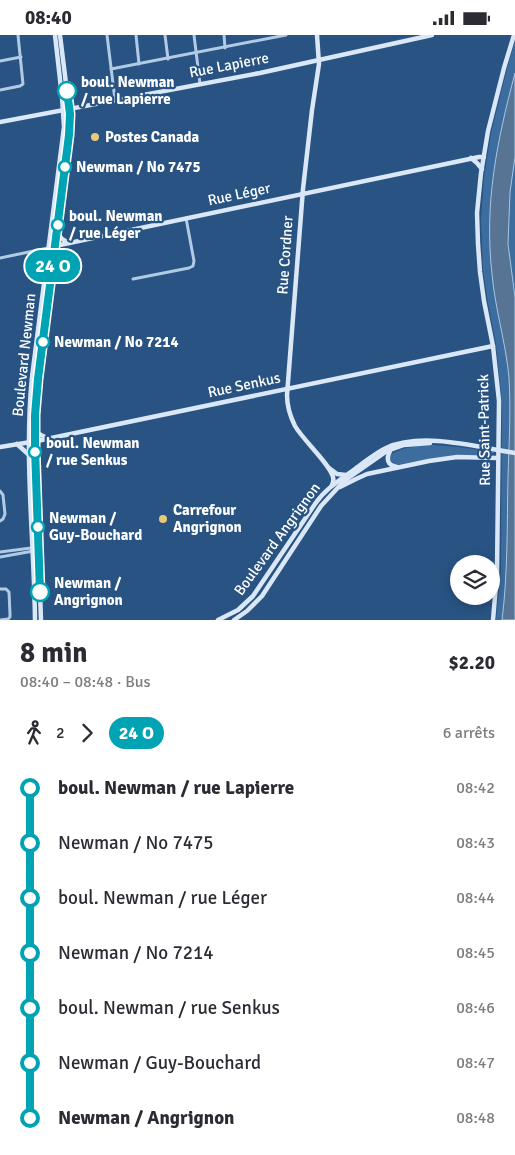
<!DOCTYPE html>
<html lang="fr">
<meta charset="utf-8">
<style>
body{margin:0;font-family:Signika,sans-serif;background:#f7f7f7;color:#2b2b33;height:100vh;display:flex;flex-direction:column;font-size:19px;white-space:nowrap}
*{box-sizing:border-box;margin:0}
p{font-size:16px;color:#7c7c81}
.icon{flex:none;width:28px;height:28px;fill:none;stroke:currentColor;stroke-width:2;stroke-linecap:round;stroke-linejoin:round}
.map{position:relative;height:585px;overflow:hidden}
.drawer{display:flex;flex-direction:column;background:#fff;flex:1}
.drawer>*{flex:none}
.badge{padding:0 10px;border-radius:16px;font-size:18px;line-height:32px}
.tools{position:absolute;left:450px;top:520px;display:grid;gap:10px}
.tools a{display:grid;place-items:center;width:50px;height:50px;border-radius:50%;background:#fff;box-shadow:0 2px 8px #0003;font-size:25px}
.map>.badge{position:absolute;translate:-50% -50%;box-shadow:0 0 0 2px #fff}
.legs{display:flex;align-items:center;gap:8px;height:55px;padding:0 20px;font-size:16px}
.legs p{margin-inline-start:auto}
.overview{display:flex;align-items:center;justify-content:space-between;height:85px;padding:0 20px}
h1{font-size:28px;font-weight:700;line-height:38px}
ul{padding:0 20px;list-style:none}
li{display:flex;align-items:center;gap:18px;height:55px;font-size:19px}
li i{display:grid;place-items:center;width:8px;height:100%;margin:0 6px;background:currentColor}
li i::after{content:'';width:12px;height:12px;margin:-6px;border:4px solid;border-radius:50%;background:#fff}
li p{margin-inline-start:auto}
li:first-child i{background:linear-gradient(#0000 50%,currentColor 0)}
li:last-child i{background:linear-gradient(currentColor 50%,#0000 0)}
.status{display:flex;justify-content:space-between;align-items:center;height:35px;padding:0 25px;background:#fff;direction:ltr}
.status svg{height:14px;fill:currentColor}
.map>svg:first-child{display:block}
</style>
<div class="status"><b>08:40</b><svg viewBox="0 0 49 12"><path d="M0 12V9h3v3zM5 12V6h3v6zM10 12V3h3v9zM15 12V0h3v12zM26 1h20v11H26zM47 4h2v5h-2z"/></svg></div>
<div class="map">
<svg width="515" height="585" viewBox="0 0 515 585">
<rect width="100%" height="100%" fill="#285382"/>
<!-- green -->
<g fill="#3d6d9f">
<path d="M515 7V585H496L501 533 502 369 496 309 488 268 483 235 481 184 484 143 491 98 508 30Z"/>
<path d="M432 410 459 412 495 417 490 420H454L396 430 390 425V420C403 412 416 411 432 410Z"/>
</g>
<!-- water -->
<path fill="#577495" stroke="#a6c7e6" d="M515 38V122L510 157 508 209 515 262V585H502C508 537 507 489 508 442 509 409 511 376 509 343 506 308 495 274 492 239 484 168 497 106 515 38Z"/>
<g fill="none" stroke-linecap="round" stroke-linejoin="round">
<!-- street -->
<g stroke="#b1cbe6" stroke-width="3">
<path d="M107 0 115 65"/>
<path d="M136 0 139 29"/>
<path d="M165 0 168 24"/>
<path d="M194 0 200 49"/>
<path d="M224 0 225 13"/>
<path d="M0 26 21 22"/>
<path d="M111 34 286 0"/>
<path d="M0 55 20 51 23 49 18 0"/>
<path d="M0 223 48 213"/>
<path d="M133 244 189 233 193 231 194 226 186 183"/>
<path d="M0 456 3 460 5 479 3 484 0 486"/>
<path d="M0 517 39 512"/>
<path d="M0 522 39 515"/>
<path d="M0 554H6L9 557 10 579V582L8 584 0 585"/>
</g>
<!-- secondary -->
<g stroke="#dae7f6" stroke-width="4.5">
<path d="M317 0 319 29 312 75 303 154 287 360C287 371 290 381 295 391 303 405 330 429 333 442 334 446 333 447 332 450"/>
<path d="M0 87 260 38 432 0"/>
<path d="M471 123 477 128 482 134"/>
<path d="M57 198 62 204 69 208"/>
<path d="M55 211 479 122H484"/>
<path d="M36 216 44 221 47 225"/>
<path d="M35 393 39 399 47 403"/>
<path d="M17 409 28 419"/>
<path d="M0 412 37 406 493 311"/>
<path d="M390 416C386 424 387 430 397 432"/>
<path d="M329 433 337 439 346 440"/>
<path d="M340 452 356 444 367 439 429 426 457 422 498 423"/>
<path d="M35 585C34 504 24 423 32 342L64 92 62 62 55 0"/>
<path d="M41 585 35 413V379L38 344 70 92 69 73 60 0"/>
<path d="M218 585 238 575 253 561 315 469C325 454 340 445 355 434 365 427 375 418 386 413 416 399 461 408 492 414"/>
<path d="M234 585 247 576 262 561 321 471 344 446 387 416 404 410 430 408"/>
<path d="M493 585 497 538 499 366 493 311 484 266 480 237 478 209 477 178 481 138 488 96 504 33 514 0"/>
</g>
<!-- secondary-bridge -->
<path stroke="#dae7f6" stroke-width="4.5" d="M492 414 515 418"/>
</g>
<g fill="none" stroke-linecap="round" stroke-linejoin="round">
<defs>
<path id="line-1" d="M40 557 35 413V380L38 344 69 100 70 79 67 56"/>
</defs>
<!-- line-1 casing -->
<use href="#line-1" stroke="#fff" stroke-width="11"/>
<!-- line-1 -->
<use href="#line-1" stroke="#00a3b4" stroke-width="8"/>
</g>
<!-- markers -->
<g fill="#fff" stroke="#00a3b4" stroke-width="2.5">
<circle cx="67" cy="56" r="9"/>
<circle cx="65" cy="132" r="6"/>
<circle cx="58" cy="190" r="6"/>
<circle cx="43" cy="307" r="6"/>
<circle cx="35" cy="417" r="6"/>
<circle cx="38" cy="492" r="6"/>
<circle cx="40" cy="557" r="9"/>
</g>
<g fill="#edc778" stroke="#285382" stroke-width="2">
<circle cx="95" cy="102" r="5"/>
<circle cx="163" cy="484" r="5"/>
</g>
<g text-anchor="middle" dominant-baseline="central" stroke-width="4.5" stroke-linejoin="round" paint-order="stroke">
<!-- street labels -->
<g font-size="15" fill="#fff" stroke="#285382">
<text transform="translate(229 30) rotate(-11)">Rue Lapierre</text>
<text transform="translate(239 159) rotate(-12)">Rue Léger</text>
<text transform="translate(285 220) rotate(-86)">Rue Cordner</text>
<text transform="translate(24 320) rotate(-84)">Boulevard Newman</text>
<text transform="translate(244 350) rotate(-12)">Rue Senkus</text>
<text transform="translate(484 395) rotate(-91)">Rue Saint-Patrick</text>
<text transform="translate(277 504) rotate(-54)">Boulevard Angrignon</text>
</g>
<!-- stop labels -->
<g font-size="15" font-weight="bold" fill="#fff" stroke="#285382" text-anchor="start">
<text x="81" y="47">boul. Newman<tspan x="81" dy="17">/ rue Lapierre</tspan></text>
<text x="76" y="132">Newman / No 7475</text>
<text x="69" y="181">boul. Newman<tspan x="69" dy="17">/ rue Léger</tspan></text>
<text x="54" y="307">Newman / No 7214</text>
<text x="46" y="408">boul. Newman<tspan x="46" dy="17">/ rue Senkus</tspan></text>
<text x="49" y="483">Newman /<tspan x="49" dy="17">Guy-Bouchard</tspan></text>
<text x="54" y="548">Newman /<tspan x="54" dy="17">Angrignon</tspan></text>
</g>
<!-- poi labels -->
<g font-size="15" font-weight="bold" fill="#fff" stroke="#285382" text-anchor="start">
<text x="105" y="102">Postes Canada</text>
<text x="173" y="475">Carrefour<tspan x="173" dy="17">Angrignon</tspan></text>
</g>
</g>
</svg>
<div class="tools">
<a><svg class="icon" aria-label="layers" viewBox="0 0 24 24"><path d="M12 4l9 5-9 5-9-5zM3 14l9 5 9-5"/></svg></a>
</div>
<b class="badge" style="left:53px;top:231px;background:#00a3b4;color:#fff">24 O</b>
</div>
<section class="drawer">
<div class="overview"><div><h1>8 min</h1><p>08:40 – 08:48 · Bus</p></div><b>$2.20</b></div>
<div class="legs"><svg class="icon" aria-label="walk" viewBox="0 0 24 24"><circle cx="13" cy="4" r="2"/><path d="M13 8l-2 6 4 7M11 14l-3 7M7 12l3-4h3l4 4"/></svg>2<svg class="icon" aria-label="forward" viewBox="0 0 24 24"><path d="M9 5l7 7-7 7"/></svg><b class="badge" style="background:#00a3b4;color:#fff">24 O</b><p>6 arrêts</p></div>
<ul>
<li><i style="color:#00a3b4"></i><b>boul. Newman / rue Lapierre</b><p>08:42</p></li>
<li><i style="color:#00a3b4"></i><span>Newman / No 7475</span><p>08:43</p></li>
<li><i style="color:#00a3b4"></i><span>boul. Newman / rue Léger</span><p>08:44</p></li>
<li><i style="color:#00a3b4"></i><span>Newman / No 7214</span><p>08:45</p></li>
<li><i style="color:#00a3b4"></i><span>boul. Newman / rue Senkus</span><p>08:46</p></li>
<li><i style="color:#00a3b4"></i><span>Newman / Guy-Bouchard</span><p>08:47</p></li>
<li><i style="color:#00a3b4"></i><b>Newman / Angrignon</b><p>08:48</p></li>
</ul>
</section>
